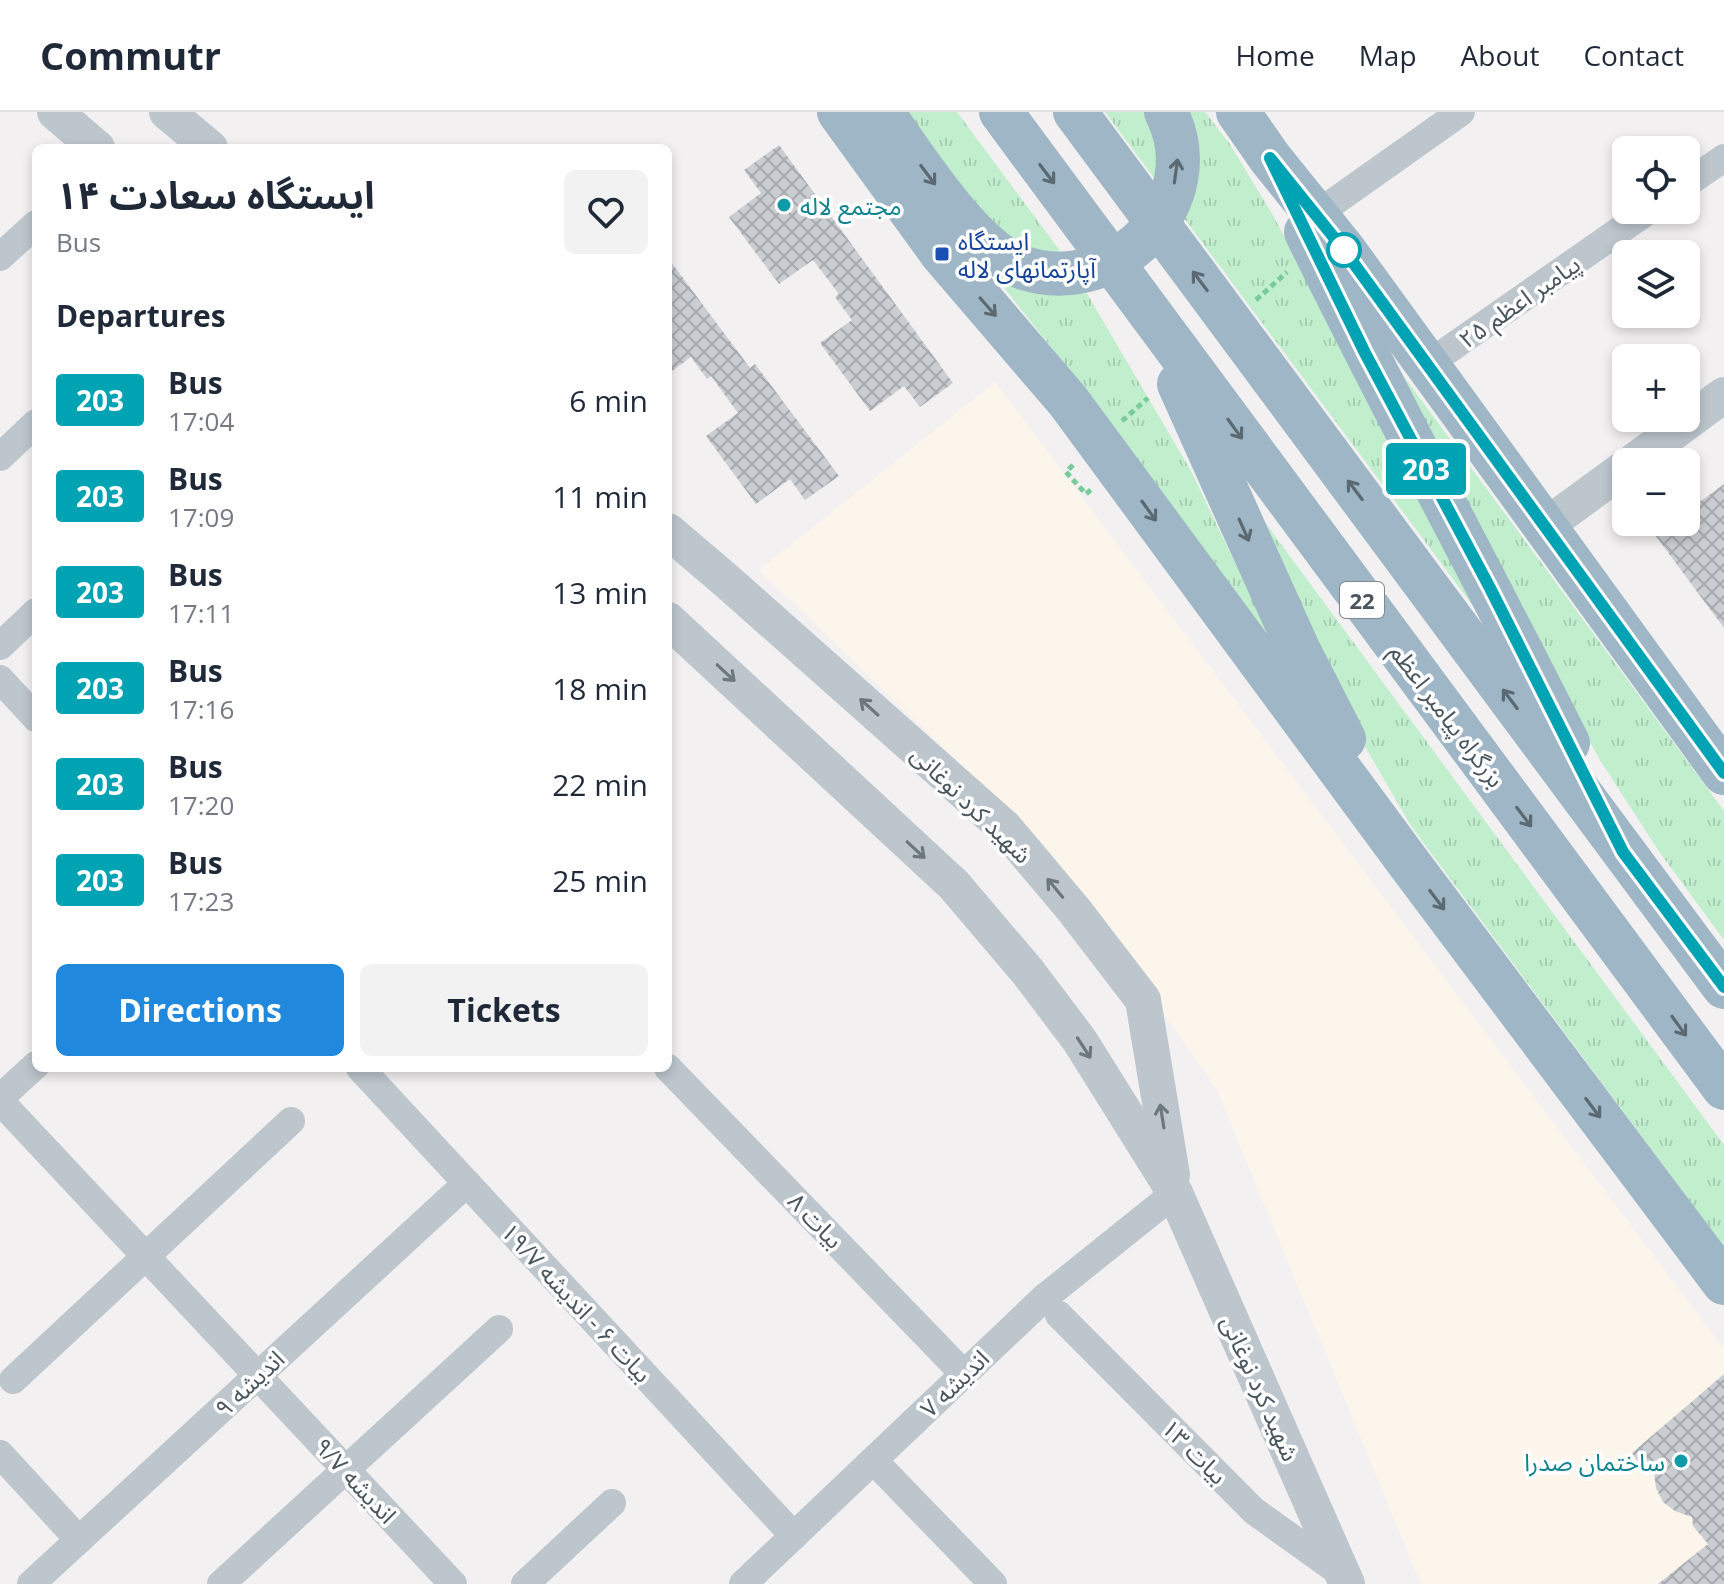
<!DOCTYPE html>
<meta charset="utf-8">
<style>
body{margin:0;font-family:"Open Sans","Noto Sans Arabic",sans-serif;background:#f2f2f3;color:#1f2937;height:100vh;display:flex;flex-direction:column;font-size:30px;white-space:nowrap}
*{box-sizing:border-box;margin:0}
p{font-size:26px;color:#747a83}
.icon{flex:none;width:44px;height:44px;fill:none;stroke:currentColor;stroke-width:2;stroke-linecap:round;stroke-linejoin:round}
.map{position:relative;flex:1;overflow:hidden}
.drawer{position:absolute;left:32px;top:32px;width:640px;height:928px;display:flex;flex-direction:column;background:#fff;border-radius:12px;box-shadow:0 4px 12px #0003}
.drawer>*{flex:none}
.badge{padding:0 16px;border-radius:6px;font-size:28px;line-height:52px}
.controls{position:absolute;left:1612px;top:24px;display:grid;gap:16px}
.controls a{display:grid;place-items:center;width:88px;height:88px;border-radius:12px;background:#fff;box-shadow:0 4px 12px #0003;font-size:40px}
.map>.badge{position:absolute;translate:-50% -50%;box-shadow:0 0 0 4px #fff}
h2{padding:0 24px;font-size:30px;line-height:72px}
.round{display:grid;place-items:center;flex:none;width:84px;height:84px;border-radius:12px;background:#f2f2f3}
.headline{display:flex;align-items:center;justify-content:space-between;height:136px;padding:0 24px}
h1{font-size:38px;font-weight:700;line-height:60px}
.button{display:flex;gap:16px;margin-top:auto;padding:16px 24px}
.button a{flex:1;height:92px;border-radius:12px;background:#2089dd;color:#fff;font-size:32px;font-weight:700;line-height:92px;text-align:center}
.button a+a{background:#f2f2f3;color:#1f2937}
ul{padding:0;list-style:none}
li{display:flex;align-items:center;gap:24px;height:96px;padding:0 24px}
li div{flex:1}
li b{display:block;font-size:30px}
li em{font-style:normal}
li .badge{min-width:88px;font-weight:700;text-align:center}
header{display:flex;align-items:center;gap:48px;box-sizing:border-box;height:112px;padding:0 40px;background:#fff;border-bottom:2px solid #e0e1e3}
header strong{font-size:38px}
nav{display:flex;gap:44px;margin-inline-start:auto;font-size:28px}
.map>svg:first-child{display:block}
</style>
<header>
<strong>Commutr</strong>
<nav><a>Home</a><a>Map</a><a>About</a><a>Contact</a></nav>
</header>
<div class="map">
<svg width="1724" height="1472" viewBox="0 0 1724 1472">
<defs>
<pattern id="grass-tufts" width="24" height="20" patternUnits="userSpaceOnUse" patternTransform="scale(2)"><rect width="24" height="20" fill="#c1eecd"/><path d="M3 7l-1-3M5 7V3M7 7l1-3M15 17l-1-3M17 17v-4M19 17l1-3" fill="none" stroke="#a7ceb2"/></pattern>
<pattern id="building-cross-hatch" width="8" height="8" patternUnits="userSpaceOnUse" patternTransform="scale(2)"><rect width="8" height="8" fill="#caced2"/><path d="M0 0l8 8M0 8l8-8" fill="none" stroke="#a6aaae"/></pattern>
</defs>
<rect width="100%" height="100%" fill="#f2f0f0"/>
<!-- commercial -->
<path fill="#fcf5eb" d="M995 270 1724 1237V1472H1421L1216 976 1047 735 759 458Z"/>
<!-- grass -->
<g fill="url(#grass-tufts)">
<path d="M866 0H957L1069 151 1191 359 1278 541 1101 299Z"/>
<path d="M1105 0H1205L1229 31 1271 100 1517 553Z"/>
<path d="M1363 209 1724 699V828L1658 738 1600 648 1395 281Z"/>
<path d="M1244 382 1724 1033V1135L1411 714 1352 612Z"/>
</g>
<!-- building -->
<g fill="url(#building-cross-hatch)">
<path d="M779 33 953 271 920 295 904 274 870 299 820 231 852 208 835 185 839 182 813 148 779 172 729 105 761 81 744 58Z"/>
<path d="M668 146 750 256 755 252 839 364 805 388 790 367 756 392 706 324 738 301 711 264 707 267 691 245 668 262Z"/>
<path d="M1724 372V516L1655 423 1672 410H1686V400Z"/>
<path d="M1724 1262V1472H1658L1708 1432 1693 1414 1692 1405 1675 1399 1663 1390 1656 1376 1654 1360 1643 1357 1632 1341Z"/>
</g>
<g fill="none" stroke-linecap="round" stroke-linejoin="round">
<!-- path -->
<g stroke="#7acb99" stroke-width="5" stroke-dasharray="6 4" stroke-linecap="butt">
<path d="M1256 188 1287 160"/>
<path d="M1122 309 1148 286"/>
<path d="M1073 353 1066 360 1086 382 1093 376"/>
</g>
<!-- minor -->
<g stroke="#bcc6cc" stroke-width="28">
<path d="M1686 72 1724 46"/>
<path d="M1317 102 1461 0"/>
<path d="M0 145 36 112"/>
<path d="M1428 252 1649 98"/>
<path d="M0 345 36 311"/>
<path d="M0 534 36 500"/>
<path d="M0 567 36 606"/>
<path d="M360 956 794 1424"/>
<path d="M668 956 963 1261"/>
<path d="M0 986 36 953"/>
<path d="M0 989 453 1472"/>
<path d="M1059 1203 1254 1399 1342 1462"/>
<path d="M13 1268 291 1009"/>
<path d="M0 1342 79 1428"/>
<path d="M874 1349 993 1472"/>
<path d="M31 1472 467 1071"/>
<path d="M221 1472 499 1217"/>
<path d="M525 1472 612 1391"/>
<path d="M743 1472 1044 1186 1175 1081"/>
</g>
<!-- tertiary -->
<g stroke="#bcc6cc" stroke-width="36">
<path d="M55 0 97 36"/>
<path d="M167 0 210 36"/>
<path d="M1633 350 1724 283"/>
<path d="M1544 415 1626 355"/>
<path d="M668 419 729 471 1005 716 1074 798 1143 888 1172 1063"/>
<path d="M668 508 954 773 1028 860 1080 929 1175 1081 1347 1472"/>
</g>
<!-- trunk -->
<g stroke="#9eb6c6" stroke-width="44">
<path d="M839 0 942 142 1068 289 1408 750 1724 1171"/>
<path d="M882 0C914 44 973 140 1024 156 1116 186 1212 90 1166 0"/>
<path d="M1001 0 1724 976"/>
<path d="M1075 0 1724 875"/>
<path d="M1238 0 1270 46 1344 138 1724 661"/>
<path d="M1306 120C1390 292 1482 460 1568 631"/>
<path d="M1179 272 1298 537 1344 627"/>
</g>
</g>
<!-- one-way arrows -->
<defs><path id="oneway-shaft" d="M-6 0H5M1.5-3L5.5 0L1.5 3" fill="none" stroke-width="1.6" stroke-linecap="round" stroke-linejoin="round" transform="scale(2)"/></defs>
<g stroke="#5a6972">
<use href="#oneway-shaft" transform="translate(1176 59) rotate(-82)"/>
<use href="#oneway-shaft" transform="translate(1047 62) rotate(53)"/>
<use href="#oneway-shaft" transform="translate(928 63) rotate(53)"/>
<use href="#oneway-shaft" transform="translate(1200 169) rotate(-127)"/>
<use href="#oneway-shaft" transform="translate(988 195) rotate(49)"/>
<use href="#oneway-shaft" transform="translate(1235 317) rotate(54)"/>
<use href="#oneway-shaft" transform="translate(1355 378) rotate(-127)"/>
<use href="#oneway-shaft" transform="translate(1149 399) rotate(54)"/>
<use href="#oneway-shaft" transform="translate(1244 418) rotate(66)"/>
<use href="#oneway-shaft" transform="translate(1510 587) rotate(-127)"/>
<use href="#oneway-shaft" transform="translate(1524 705) rotate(53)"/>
<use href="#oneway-shaft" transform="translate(1437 788) rotate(53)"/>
<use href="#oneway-shaft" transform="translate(1679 914) rotate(54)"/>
<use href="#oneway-shaft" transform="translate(1593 996) rotate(53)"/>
</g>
<g stroke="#6c787e">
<use href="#oneway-shaft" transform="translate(726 561) rotate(43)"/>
<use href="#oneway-shaft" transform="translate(869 595) rotate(-138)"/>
<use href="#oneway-shaft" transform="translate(916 738) rotate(43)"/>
<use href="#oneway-shaft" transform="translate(1055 776) rotate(-130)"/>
<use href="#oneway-shaft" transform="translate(1084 936) rotate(57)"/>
<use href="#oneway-shaft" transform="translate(1162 1004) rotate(-99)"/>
</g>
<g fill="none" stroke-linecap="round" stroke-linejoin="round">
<defs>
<path id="line" d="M1724 661 1344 138 1270 46 1365 241 1490 476 1623 740 1724 875"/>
</defs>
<!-- line casing -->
<use href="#line" stroke="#fff" stroke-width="18"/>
<!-- line -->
<use href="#line" stroke="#00a3b4" stroke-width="12"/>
</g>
<!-- markers -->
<g fill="#0f9aa8" stroke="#fff" stroke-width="3">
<circle cx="784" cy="93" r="8"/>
<circle cx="1681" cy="1349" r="8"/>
</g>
<circle fill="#fff" stroke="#00a3b4" stroke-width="4" cx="1344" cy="138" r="16"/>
<rect fill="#1a4fb4" stroke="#fff" stroke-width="3" x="934" y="134" width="16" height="16" rx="4"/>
<g text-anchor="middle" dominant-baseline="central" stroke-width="7" stroke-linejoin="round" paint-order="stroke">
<!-- shield labels -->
<rect fill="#fff" stroke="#80898e" stroke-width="2" x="1340" y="470" width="44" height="36" rx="6"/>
<g font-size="22" font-weight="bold" fill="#49565d">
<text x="1362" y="488">22</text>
</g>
<!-- culture labels -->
<g font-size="24" fill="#0d838f" stroke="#fff" text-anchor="start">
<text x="800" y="93">مجتمع لاله</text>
<text x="1665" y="1349" text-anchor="end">ساختمان صدرا</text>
</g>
<!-- transit labels -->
<g font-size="24" fill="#164399" stroke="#fff" text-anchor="start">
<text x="958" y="128">ایستگاه<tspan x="958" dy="28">آپارتمانهای لاله</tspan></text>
</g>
<!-- street labels -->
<g font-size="24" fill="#49565d" stroke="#fff">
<text transform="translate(1519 189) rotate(-35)">پیامبر اعظم ۲۵</text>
<text transform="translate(1448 603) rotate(53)">بزرگراه پیامبر اعظم</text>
<text transform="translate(972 692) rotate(44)">شهید کرد نوغانی</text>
<text transform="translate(816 1108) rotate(46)">بیات ۸</text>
<text transform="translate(577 1190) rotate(47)">بیات ۶ - اندیشه ۱۹/۷</text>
<text transform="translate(249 1271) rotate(-43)">اندیشه ۹</text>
<text transform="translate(954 1271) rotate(-44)">اندیشه ۷</text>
<text transform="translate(1261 1276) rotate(66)">شهید کرد نوغانی</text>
<text transform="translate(1195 1339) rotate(45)">بیات ۱۳</text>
<text transform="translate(356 1368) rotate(47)">اندیشه ۹/۷</text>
</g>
</g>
</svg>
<div class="controls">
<a><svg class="icon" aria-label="locate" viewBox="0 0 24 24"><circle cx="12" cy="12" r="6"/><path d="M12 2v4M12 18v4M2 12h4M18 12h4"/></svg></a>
<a><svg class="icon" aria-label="layers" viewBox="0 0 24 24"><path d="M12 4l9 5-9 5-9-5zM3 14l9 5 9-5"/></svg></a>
<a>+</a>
<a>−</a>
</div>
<b class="badge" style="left:1426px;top:357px;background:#00a3b4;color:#fff">203</b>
<section class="drawer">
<div class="headline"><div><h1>ایستگاه سعادت ۱۴</h1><p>Bus</p></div><a class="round"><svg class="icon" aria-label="heart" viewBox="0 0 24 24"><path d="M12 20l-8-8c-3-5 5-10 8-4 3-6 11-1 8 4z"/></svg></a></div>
<h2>Departures</h2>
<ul>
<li><span class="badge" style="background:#00a3b4;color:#fff">203</span><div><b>Bus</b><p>17:04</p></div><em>6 min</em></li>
<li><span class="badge" style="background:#00a3b4;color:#fff">203</span><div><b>Bus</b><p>17:09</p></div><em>11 min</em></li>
<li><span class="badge" style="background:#00a3b4;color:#fff">203</span><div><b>Bus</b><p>17:11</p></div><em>13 min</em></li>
<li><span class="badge" style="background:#00a3b4;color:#fff">203</span><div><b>Bus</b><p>17:16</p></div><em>18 min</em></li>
<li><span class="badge" style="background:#00a3b4;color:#fff">203</span><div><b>Bus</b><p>17:20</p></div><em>22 min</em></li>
<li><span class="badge" style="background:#00a3b4;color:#fff">203</span><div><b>Bus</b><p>17:23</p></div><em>25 min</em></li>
</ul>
<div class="button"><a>Directions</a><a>Tickets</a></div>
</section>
</div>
